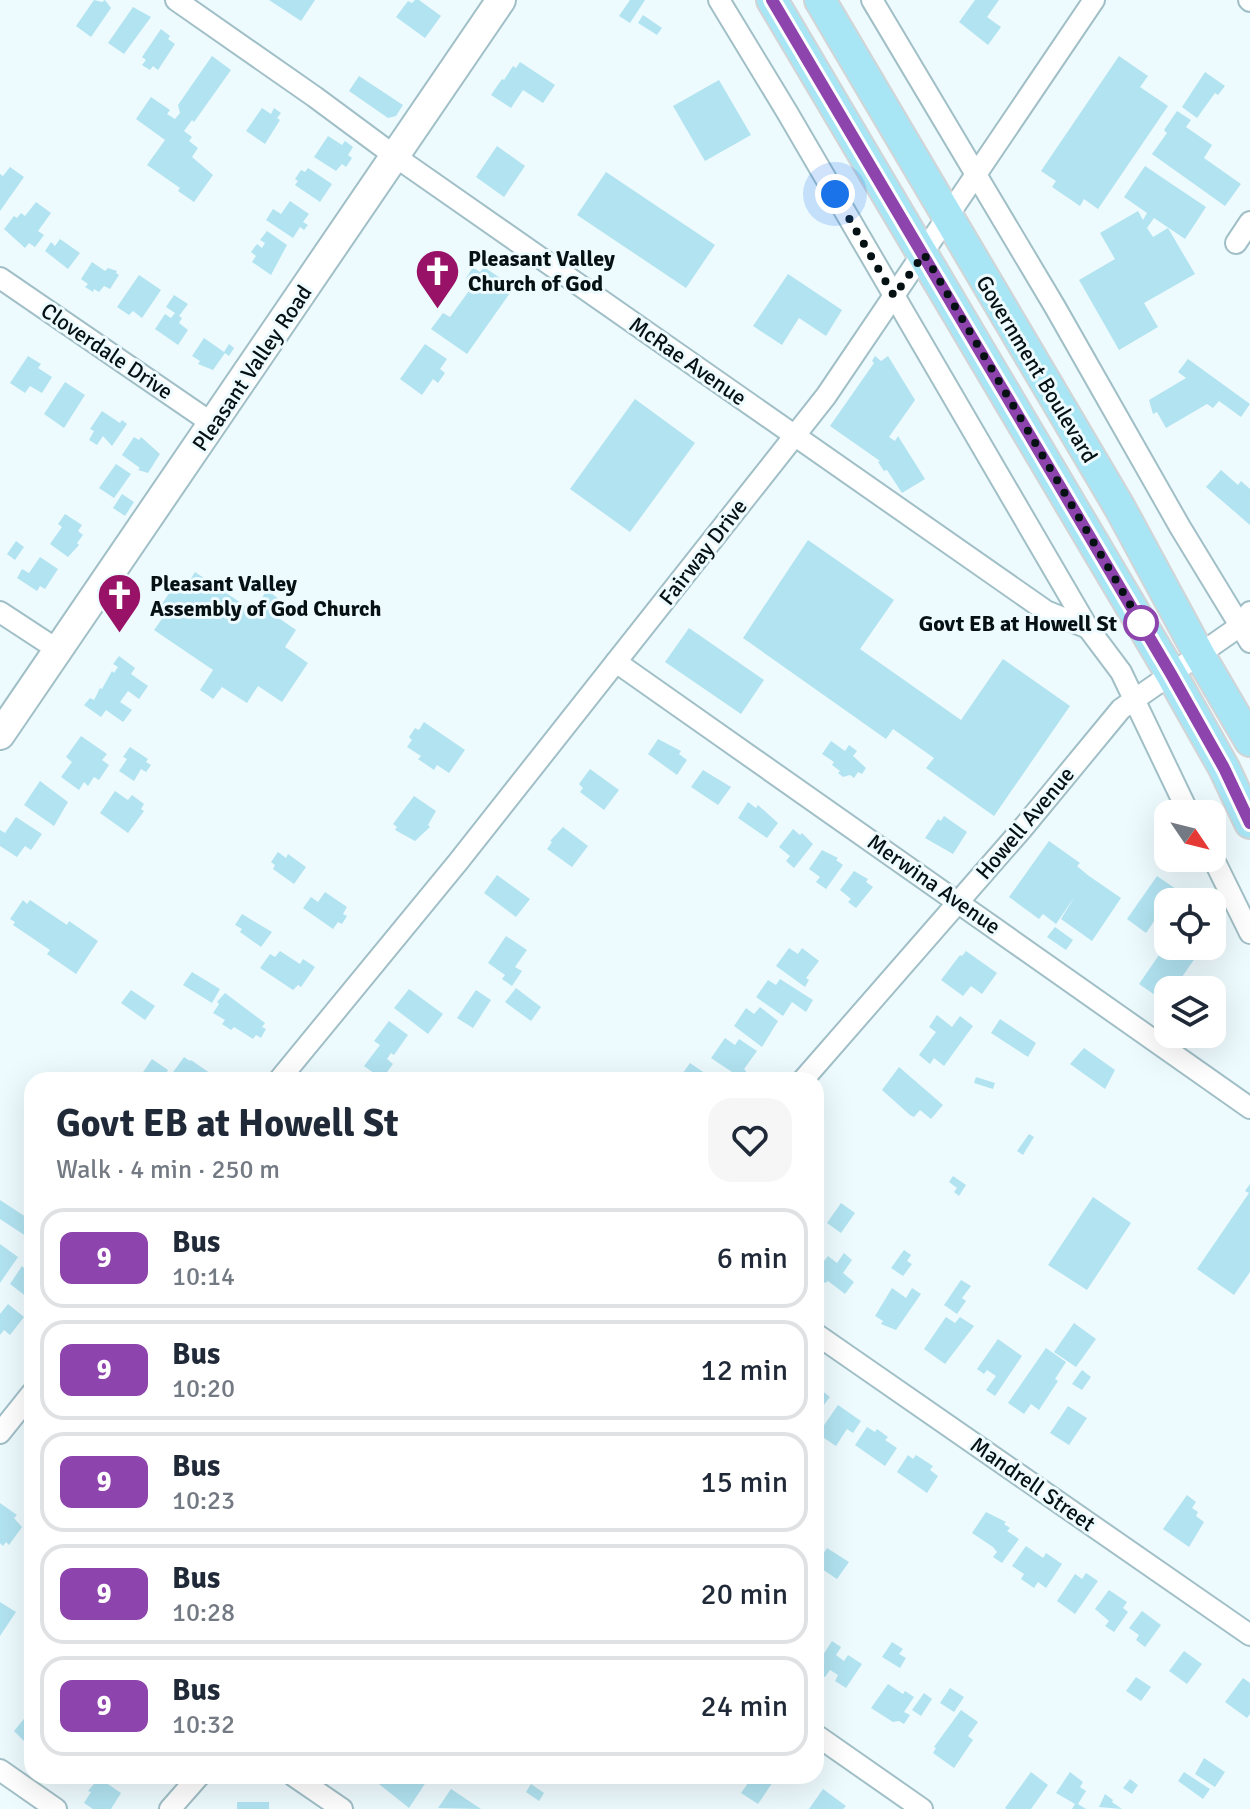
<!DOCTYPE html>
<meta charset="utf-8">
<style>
body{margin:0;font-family:Signika,sans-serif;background:#f6f6f7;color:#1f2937;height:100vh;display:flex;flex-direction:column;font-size:30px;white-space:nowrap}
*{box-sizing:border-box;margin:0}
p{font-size:26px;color:#747a83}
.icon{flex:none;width:44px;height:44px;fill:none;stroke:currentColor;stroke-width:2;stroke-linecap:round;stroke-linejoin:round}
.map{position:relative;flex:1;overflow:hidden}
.drawer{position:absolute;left:24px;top:1072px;width:800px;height:712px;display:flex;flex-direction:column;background:#fff;border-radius:24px;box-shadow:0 8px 32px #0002}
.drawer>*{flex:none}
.badge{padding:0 16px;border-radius:12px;font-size:28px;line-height:52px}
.needle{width:52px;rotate:125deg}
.controls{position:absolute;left:1154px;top:800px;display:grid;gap:16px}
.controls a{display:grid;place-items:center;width:72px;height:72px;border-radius:16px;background:#fff;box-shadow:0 8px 32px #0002;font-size:40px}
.you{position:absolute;width:40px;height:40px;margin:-20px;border:6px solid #fff;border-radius:50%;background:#1a73e8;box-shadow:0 0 0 12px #1a73e833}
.map>.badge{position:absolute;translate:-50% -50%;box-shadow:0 0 0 4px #fff}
.round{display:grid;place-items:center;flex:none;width:84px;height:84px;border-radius:24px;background:#f6f6f7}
.summary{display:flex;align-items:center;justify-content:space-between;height:136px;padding:0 32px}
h1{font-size:38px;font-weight:800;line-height:60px}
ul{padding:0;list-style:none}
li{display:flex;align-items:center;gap:24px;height:100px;margin:0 16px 12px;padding:0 16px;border:4px solid #e0e1e3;border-radius:24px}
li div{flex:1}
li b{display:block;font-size:30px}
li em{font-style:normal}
li .badge{min-width:88px;font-weight:700;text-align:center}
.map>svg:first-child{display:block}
</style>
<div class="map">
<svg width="1250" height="1809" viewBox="0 0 1250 1809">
<rect width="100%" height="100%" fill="#eefbfe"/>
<!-- building -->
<g fill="#b2e3f1">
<path d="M94 0 102 2 105 0 111 8 91 37 76 26Z"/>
<path d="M269 0H315L301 21Z"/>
<path d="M415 0H419L441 16 425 38 396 17 408 1 412 3Z"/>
<path d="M630 0H645L630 23 619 16Z"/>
<path d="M975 0H999L987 17 1001 27 988 45 959 22Z"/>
<path d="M133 7 151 17 124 54 108 43Z"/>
<path d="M643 15 662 28 657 35 638 23Z"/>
<path d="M161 29 170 36 168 39 175 44 158 70 153 66 150 70 142 65 146 60 142 57Z"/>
<path d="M212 56 231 70 194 122 192 120 184 131 192 137 189 141 198 148 192 157 213 175 194 202 178 191 180 188 147 165 165 140 136 119 151 97 170 110 167 114 175 119 180 113 178 105Z"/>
<path d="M1119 56 1148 76 1140 87 1168 106 1098 209 1084 199 1080 206 1052 187 1056 181 1041 171Z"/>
<path d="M520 62 555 85 543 103 523 90 511 108 491 95 502 79 504 80 513 66 516 68Z"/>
<path d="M1205 72 1225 86 1218 95 1215 93 1197 118 1182 107Z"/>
<path d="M359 76 403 105 396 116 388 118 349 91Z"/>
<path d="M719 80 751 135 705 161 673 106Z"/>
<path d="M262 108 271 114 274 108 281 113 277 118 280 120 265 144 246 131Z"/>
<path d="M1177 111 1191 120 1186 127 1212 145 1204 158 1241 184 1225 206 1152 154 1167 133 1164 130Z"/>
<path d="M328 136 342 145 345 141 353 147 348 155 352 158 346 167 342 164 336 171 314 157Z"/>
<path d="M497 146 525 166 504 197 476 177Z"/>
<path d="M1145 166 1206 207 1185 239 1154 218 1147 228 1153 237 1168 228 1195 274 1144 303 1158 327 1119 350 1079 280 1115 259 1100 233 1138 211 1143 220 1147 213 1124 197Z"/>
<path d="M10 167 24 177 0 211V174L3 176Z"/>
<path d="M308 168 332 184 320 202 295 185 298 181 295 179 301 170 305 172Z"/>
<path d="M606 172 715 245 686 288 577 215Z"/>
<path d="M290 201 309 214 303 222 308 225 304 230 300 227 293 238 266 220 273 209 281 214Z"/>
<path d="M36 202 51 213 38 231 44 235 35 247 29 243 25 248 4 229 14 216 17 218 21 213 25 216Z"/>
<path d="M267 231 287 245 271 275 252 262 256 256 251 252 257 244 262 248 265 243 260 240Z"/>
<path d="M60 239 80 253 68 269 45 251 51 242 55 246Z"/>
<path d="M92 262 105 271 108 268 117 271 116 273 119 275 110 289 104 286 99 292 94 289 93 292 85 287 88 284 81 279Z"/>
<path d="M473 267 480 272 484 267 506 282 502 288 510 293 467 354 431 329 443 313 450 317 474 284 466 278Z"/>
<path d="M788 274 842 310 826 336 799 318 782 345 753 326Z"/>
<path d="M139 275 161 290 142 318 133 311 129 315 117 307Z"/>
<path d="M174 295 188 304 179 316 182 318 179 323 188 330 178 345 155 329 165 314 171 318 175 313 166 307Z"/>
<path d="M204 338 224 352 229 344 234 348 229 356 225 353 213 370 198 364 200 361 192 356Z"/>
<path d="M425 344 447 359 440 369 445 373 438 383 433 379 422 395 400 379Z"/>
<path d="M28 356 41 364 38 368 52 377 42 393 30 386 25 393 10 383Z"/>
<path d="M875 356 881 361 888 356 915 400 889 437 895 441 898 436 925 479 902 493 887 470 884 471 878 462 880 461 830 426 874 363 872 361Z"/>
<path d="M1188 359 1250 404 1241 417 1219 401 1213 408 1207 404 1166 428 1157 412 1153 414 1149 400 1186 378 1178 372Z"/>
<path d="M65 382 85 395 64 428 44 414Z"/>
<path d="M635 399 695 443 630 532 570 489Z"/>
<path d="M102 411 120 423 122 420 127 424 112 446 103 436 97 445 89 440 94 431 90 429Z"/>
<path d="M134 437 139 440 141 437 160 454 148 473 138 470 140 468 122 455Z"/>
<path d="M116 464 131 474 114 498 99 488Z"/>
<path d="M1221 470 1238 485 1241 481 1250 489V525L1206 487Z"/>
<path d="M122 494 134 502 125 516 113 508Z"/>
<path d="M65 514 82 525 78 531 83 535 77 543 79 545 68 557 50 544 62 527 58 524Z"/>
<path d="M808 540 894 600 860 649 961 720 1003 659 1070 706 994 816 926 768 934 758 893 729 886 739 743 638Z"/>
<path d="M16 541 24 547 15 560 7 554Z"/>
<path d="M40 557 58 569 45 589 40 586 37 591 17 578 22 569 29 573Z"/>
<path d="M195 572 253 611 267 590 279 599 270 612 296 630 285 647 308 663 282 702 258 686 247 703 222 687 213 699 200 690 213 670 154 630 164 616 157 612 178 579 187 585Z"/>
<path d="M689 628 764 680 741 714 665 662Z"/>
<path d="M119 656 135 668 131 674 148 686 139 699 128 691 120 702 132 710 123 722 106 710 101 717 84 705 90 698 94 700 100 688 102 689 112 671 114 673 118 667 113 664Z"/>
<path d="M424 722 465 750 449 773 437 765 434 770 418 759 421 756 407 747 412 740 409 737 415 728 419 730Z"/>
<path d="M81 736 107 754 102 760 109 765 99 780 94 777 88 786 84 782 79 790 61 777 72 762 66 757Z"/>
<path d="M658 739 681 751 679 754 687 760 677 775 648 754Z"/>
<path d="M831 741 845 751 849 745 857 751 853 756 866 768 862 774 858 772 854 778 850 775 843 777 838 773 840 771 832 765 834 762 822 754Z"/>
<path d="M130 747 148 759 146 762 151 765 146 772 141 769 134 781 119 771 127 759 123 757Z"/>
<path d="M590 769 619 790 604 810 580 792 583 788 579 784Z"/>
<path d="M703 770 731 787 718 805 691 787Z"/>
<path d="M40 781 68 802 54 826 24 805Z"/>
<path d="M115 791 128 800 132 795 144 804 141 809 144 811 128 833 100 813Z"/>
<path d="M414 796 436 811 428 825 430 827 415 841 395 830 397 827 393 824Z"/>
<path d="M748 802 756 808 758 805 778 823 767 838 738 818Z"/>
<path d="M944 816 967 832 953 854 925 838 938 819 941 821Z"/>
<path d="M16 817 42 834 31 850 25 846 17 857 0 846V830L5 833Z"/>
<path d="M563 827 588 846 572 867 547 849 552 842 550 841Z"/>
<path d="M793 829 800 835 802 833 813 844 794 868 786 861 790 856 779 847Z"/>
<path d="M1049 841 1080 863 1077 866 1089 876 1121 898 1092 941 1061 919 1075 896 1056 924 1043 914 1039 919 1009 897Z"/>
<path d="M822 850 838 858 836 860 843 865 826 889 816 882 820 877 809 869Z"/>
<path d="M278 852 286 858 288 854 306 867 294 884 273 869 275 865 271 862Z"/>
<path d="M854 871 868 879 866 882 873 887 856 908 848 902 851 899 840 890Z"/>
<path d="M497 875 530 899 516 917 484 893Z"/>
<path d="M1157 876 1176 889 1146 933 1127 919Z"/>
<path d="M325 892 347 907 343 914 347 916 342 924 338 922 333 929 303 908 311 897 318 902Z"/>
<path d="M23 900 27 904 30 900 67 925 69 921 98 941 76 974 47 954 50 950 13 925 15 922 10 919Z"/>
<path d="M242 914 272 932 261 947 240 932 242 929 235 925Z"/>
<path d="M1055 927 1073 940 1066 950 1047 937Z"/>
<path d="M506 936 527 950 515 967 522 971 512 986 502 979 505 975 488 963Z"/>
<path d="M1168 942V946H1194L1200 951 1173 990H1168L1165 1002 1139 984Z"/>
<path d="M789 948 798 954 802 948 819 961 806 978 809 980 805 987 776 966Z"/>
<path d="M280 951 300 964 303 959 315 967 301 987 298 985 293 990 260 968 270 954 275 957Z"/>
<path d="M966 951 997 973 982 994 971 986 963 996 941 980 960 955 962 956Z"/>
<path d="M192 972 220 989 212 1003 183 985Z"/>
<path d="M780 979 813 1000 806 1012 792 1002 783 1016 756 997 768 980 776 985Z"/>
<path d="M516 988 541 1007 531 1021 505 1002Z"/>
<path d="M409 989 443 1014 428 1034 394 1008Z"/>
<path d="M131 990 155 1006 145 1020 121 1003Z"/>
<path d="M476 990 491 1000 473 1028 457 1018Z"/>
<path d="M225 993 265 1023 262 1027 266 1029 261 1038 256 1035 253 1039 234 1027 231 1030 222 1024 225 1020 213 1013 219 1004 217 1002Z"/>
<path d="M760 1007 778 1021 762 1047 734 1026 746 1008 754 1014Z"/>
<path d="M937 1015 952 1027 960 1016 973 1026 944 1066 934 1058 930 1064 919 1055 936 1032 929 1027Z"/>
<path d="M1000 1019 1036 1043 1028 1057 991 1033Z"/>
<path d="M389 1021 408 1035 394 1055 391 1053 387 1059 393 1064 382 1079 364 1066 380 1045 374 1041Z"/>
<path d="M725 1038 735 1045 739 1039 757 1051 744 1069 746 1071 741 1078 711 1058Z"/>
<path d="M1084 1048 1115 1070 1105 1089 1070 1064Z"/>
<path d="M184 1057 190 1061 191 1060 220 1080H176L171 1075Z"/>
<path d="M152 1059 168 1070 165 1075 173 1080H142L139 1078Z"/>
<path d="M690 1063 715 1080H678Z"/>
<path d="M899 1067 943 1105 931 1119 920 1110 914 1117 910 1115 882 1090Z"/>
<path d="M976 1077 995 1083 993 1089 974 1083Z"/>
<path d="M1029 1134 1034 1137 1023 1155 1017 1151Z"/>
<path d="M953 1176 966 1185 959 1196 954 1192 957 1188 949 1182Z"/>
<path d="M1250 1184V1272L1234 1295 1197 1269 1249 1193 1245 1191Z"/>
<path d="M1093 1197 1131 1223 1087 1290 1048 1265Z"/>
<path d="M0 1200 32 1221V1240L0 1219Z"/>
<path d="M841 1203 855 1213 841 1233 827 1223Z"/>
<path d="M0 1244 18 1257 0 1283Z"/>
<path d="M904 1250 911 1255 907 1261 912 1264 903 1276 891 1268Z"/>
<path d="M844 1253 852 1260 843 1273 854 1282 845 1294 828 1281 825 1283 816 1273 819 1257 824 1261 828 1256 837 1263Z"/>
<path d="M32 1259V1301L10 1284 22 1266 25 1269Z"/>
<path d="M961 1280 971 1286 962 1298 966 1301 957 1314 944 1305Z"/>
<path d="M892 1288 906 1298 912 1288 921 1294 896 1330 881 1324 883 1321 875 1316Z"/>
<path d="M8 1304 24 1317 10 1335 4 1330 0 1335V1314Z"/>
<path d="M946 1317 955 1323 960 1317 974 1326 945 1364 924 1349Z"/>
<path d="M1074 1323 1096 1339 1076 1367 1054 1352Z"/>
<path d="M998 1339 1022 1356 995 1396 986 1390 996 1376 987 1370 984 1374 977 1369Z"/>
<path d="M1046 1348 1066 1362 1055 1379 1058 1381 1039 1410 1031 1404 1024 1414 1008 1403Z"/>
<path d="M1082 1370 1091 1377 1082 1390 1072 1384Z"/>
<path d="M816 1386 830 1397 816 1415Z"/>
<path d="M838 1405 861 1421 853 1433 847 1429 836 1446 818 1434Z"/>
<path d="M1068 1406 1087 1418 1069 1445 1050 1433Z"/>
<path d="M867 1427 875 1432 877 1429 888 1437 885 1440 897 1448 885 1466 855 1445Z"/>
<path d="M908 1455 913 1459 916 1455 933 1466 930 1470 938 1476 927 1493 897 1472Z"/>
<path d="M1187 1495 1196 1502 1192 1508 1198 1512 1196 1516 1204 1522 1189 1547 1163 1529Z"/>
<path d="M0 1503 17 1515 14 1518 22 1527 9 1545 6 1542 3 1546 0 1543Z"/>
<path d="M986 1512 1006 1522 1004 1524 1010 1528 1007 1531 1019 1539 1002 1563 993 1557 997 1552 993 1547 972 1533Z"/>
<path d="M1026 1546 1043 1558 1046 1553 1062 1564 1046 1588 1038 1582 1034 1588 1021 1579 1024 1574 1012 1566Z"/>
<path d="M827 1548 849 1562 837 1579 816 1565Z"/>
<path d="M1086 1573 1098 1581 1075 1614 1057 1601 1075 1574 1082 1579Z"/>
<path d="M1109 1590 1127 1602 1123 1608 1128 1612 1114 1632 1105 1626 1109 1621 1095 1609Z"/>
<path d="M0 1602 16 1612 0 1636Z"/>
<path d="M1142 1611 1161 1625 1145 1647 1136 1640 1139 1635 1129 1628Z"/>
<path d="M832 1641 841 1647 836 1655 844 1661 848 1655 862 1664 846 1688 835 1681 838 1675 830 1670 825 1677 816 1671V1666Z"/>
<path d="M892 1642 903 1649 899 1654 906 1658 900 1668 882 1657Z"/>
<path d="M1184 1651 1202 1664 1187 1684 1169 1671Z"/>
<path d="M1136 1677 1151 1687 1141 1701 1126 1691Z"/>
<path d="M1243 1678 1250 1683V1714L1247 1718 1225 1702Z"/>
<path d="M888 1684 903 1694 905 1691 914 1697 904 1712 910 1715 904 1724 899 1721 893 1722 871 1708Z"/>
<path d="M950 1688 964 1697 954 1712 940 1703Z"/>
<path d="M924 1693 932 1699 921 1716 912 1710Z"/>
<path d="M32 1709V1749L14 1731Z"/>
<path d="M961 1710 978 1722 968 1736 973 1740 954 1768 933 1753 936 1748 934 1747Z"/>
<path d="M1204 1758 1225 1772 1215 1787 1195 1774Z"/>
<path d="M1031 1772 1048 1785 1031 1809H1007L1005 1808Z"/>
<path d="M1070 1772 1083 1782 1080 1787 1086 1791 1078 1804 1086 1809H1072L1075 1804 1056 1793Z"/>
<path d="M1184 1772 1210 1789 1203 1799 1178 1781Z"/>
<path d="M384 1776H430L409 1808 379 1784Z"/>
<path d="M746 1776H777L758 1804 741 1793 751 1779Z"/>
<path d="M99 1778 121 1793 111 1809H93L84 1803 91 1792 88 1791Z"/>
<path d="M1130 1779 1138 1785 1132 1794 1123 1788Z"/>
<path d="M531 1784 544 1793 539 1801 526 1792Z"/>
<path d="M451 1789 481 1809 438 1808Z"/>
<path d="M823 1789 846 1806 843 1809H809Z"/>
<path d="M1105 1794 1113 1800 1112 1802 1122 1809 1099 1807Z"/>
<rect x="237" y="1802" width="32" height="7"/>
</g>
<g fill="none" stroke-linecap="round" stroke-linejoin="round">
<defs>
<g id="street">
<path d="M176 0 315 97 396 157 1046 611 1088 628"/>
<path d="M719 0 787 112 1088 628 1121 672 1189 814"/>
<path d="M872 0 1055 307 1180 527 1250 642"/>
<path d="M1249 0 1250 1"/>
<path d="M1236 243 1250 222"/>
<path d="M0 278 213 424"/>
<path d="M0 612 58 650"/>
<path d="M616 662 1250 1108"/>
<path d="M1212 856 1250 933"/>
<path d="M279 1080 458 862 826 396 1094 0"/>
<path d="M803 1080 1022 829 1121 709 1240 626 1250 612"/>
<path d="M816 1334 1250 1635"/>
<path d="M0 1433 32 1393"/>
<path d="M816 1735 922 1809"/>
<path d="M0 1770 56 1809"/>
<path d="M294 1776 342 1809"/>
<path d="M170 1809 199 1776"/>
</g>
<path id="secondary" d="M0 735 501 0"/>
<g id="primary">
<path d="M772 0 1171 674 1224 768 1250 823"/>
<path d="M820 0 1120 508 1199 654 1250 741"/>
</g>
</defs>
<!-- street casing -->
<use href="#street" stroke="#a1bfc7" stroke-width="24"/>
<!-- secondary casing -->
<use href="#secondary" stroke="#a1bfc7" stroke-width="32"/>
<!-- primary casing -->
<use href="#primary" stroke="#d2d4d5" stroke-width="34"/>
<!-- street -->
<use href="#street" stroke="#fff" stroke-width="20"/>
<!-- secondary -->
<use href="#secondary" stroke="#fff" stroke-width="28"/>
<!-- primary -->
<use href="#primary" stroke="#a8e6f5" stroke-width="30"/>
</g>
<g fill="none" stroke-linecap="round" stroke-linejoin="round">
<defs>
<path id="line" d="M772 0 1171 674 1224 768 1250 823"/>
</defs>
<!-- line casing -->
<use href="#line" stroke="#fff" stroke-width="18"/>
<!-- line -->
<use href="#line" stroke="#8e44ad" stroke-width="12"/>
<!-- walk -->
<path stroke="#061114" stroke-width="8" stroke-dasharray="0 14.4" d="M835 194 894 296 924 254 1141 623"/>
</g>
<!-- icons -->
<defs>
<symbol id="church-pin" viewBox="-11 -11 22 30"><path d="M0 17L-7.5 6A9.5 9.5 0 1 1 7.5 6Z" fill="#981267" stroke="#eefbfe"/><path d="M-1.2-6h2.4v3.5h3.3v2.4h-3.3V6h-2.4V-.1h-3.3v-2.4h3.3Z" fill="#fff"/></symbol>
</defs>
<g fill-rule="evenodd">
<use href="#church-pin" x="412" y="246" width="51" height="69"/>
<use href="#church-pin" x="94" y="570" width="51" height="69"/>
</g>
<!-- markers -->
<circle fill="#fff" stroke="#8e44ad" stroke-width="4" cx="1141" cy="623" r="16"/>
<g text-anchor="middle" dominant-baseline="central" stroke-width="6" stroke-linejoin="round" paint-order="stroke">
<!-- poi labels -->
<g font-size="22" font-weight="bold" fill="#061114" stroke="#eefbfe" text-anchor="start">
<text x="468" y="258">Pleasant Valley<tspan x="468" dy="25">Church of God</tspan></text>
<text x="150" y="583">Pleasant Valley<tspan x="150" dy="25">Assembly of God Church</tspan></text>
</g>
<!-- street labels -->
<g font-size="22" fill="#061114" stroke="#eefbfe">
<text transform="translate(107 351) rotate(34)">Cloverdale Drive</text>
<text transform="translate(688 361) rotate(35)">McRae Avenue</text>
<text transform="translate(252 368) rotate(-56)">Pleasant Valley Road</text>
<text transform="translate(1037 369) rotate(59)">Government Boulevard</text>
<text transform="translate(703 552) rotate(-52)">Fairway Drive</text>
<text transform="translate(1025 823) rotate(-50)">Howell Avenue</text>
<text transform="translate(934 884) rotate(35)">Merwina Avenue</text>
<text transform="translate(1033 1484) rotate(35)">Mandrell Street</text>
</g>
<!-- stop labels -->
<g font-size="22" font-weight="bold" fill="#061114" stroke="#eefbfe" text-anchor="end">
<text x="1117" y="623">Govt EB at Howell St</text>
</g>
</g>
</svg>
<div class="controls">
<a><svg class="needle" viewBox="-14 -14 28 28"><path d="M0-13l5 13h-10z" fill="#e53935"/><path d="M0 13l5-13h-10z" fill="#747a83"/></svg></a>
<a><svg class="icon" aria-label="locate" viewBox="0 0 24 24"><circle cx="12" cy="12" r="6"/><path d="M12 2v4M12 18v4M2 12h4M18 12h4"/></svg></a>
<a><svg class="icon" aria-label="layers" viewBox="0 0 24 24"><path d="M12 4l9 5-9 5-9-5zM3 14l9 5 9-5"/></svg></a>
</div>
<div class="you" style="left:835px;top:194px"></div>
<section class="drawer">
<div class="summary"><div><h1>Govt EB at Howell St</h1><p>Walk · 4 min · 250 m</p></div><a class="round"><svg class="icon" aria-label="heart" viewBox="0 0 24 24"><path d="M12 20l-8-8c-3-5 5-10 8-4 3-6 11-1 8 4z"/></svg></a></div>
<ul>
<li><span class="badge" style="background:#8e44ad;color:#fff">9</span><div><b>Bus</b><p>10:14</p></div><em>6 min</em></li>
<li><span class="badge" style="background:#8e44ad;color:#fff">9</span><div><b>Bus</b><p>10:20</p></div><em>12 min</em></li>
<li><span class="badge" style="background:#8e44ad;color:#fff">9</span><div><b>Bus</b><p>10:23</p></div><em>15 min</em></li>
<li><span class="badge" style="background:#8e44ad;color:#fff">9</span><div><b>Bus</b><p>10:28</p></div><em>20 min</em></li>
<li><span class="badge" style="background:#8e44ad;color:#fff">9</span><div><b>Bus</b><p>10:32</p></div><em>24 min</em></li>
</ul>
</section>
</div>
